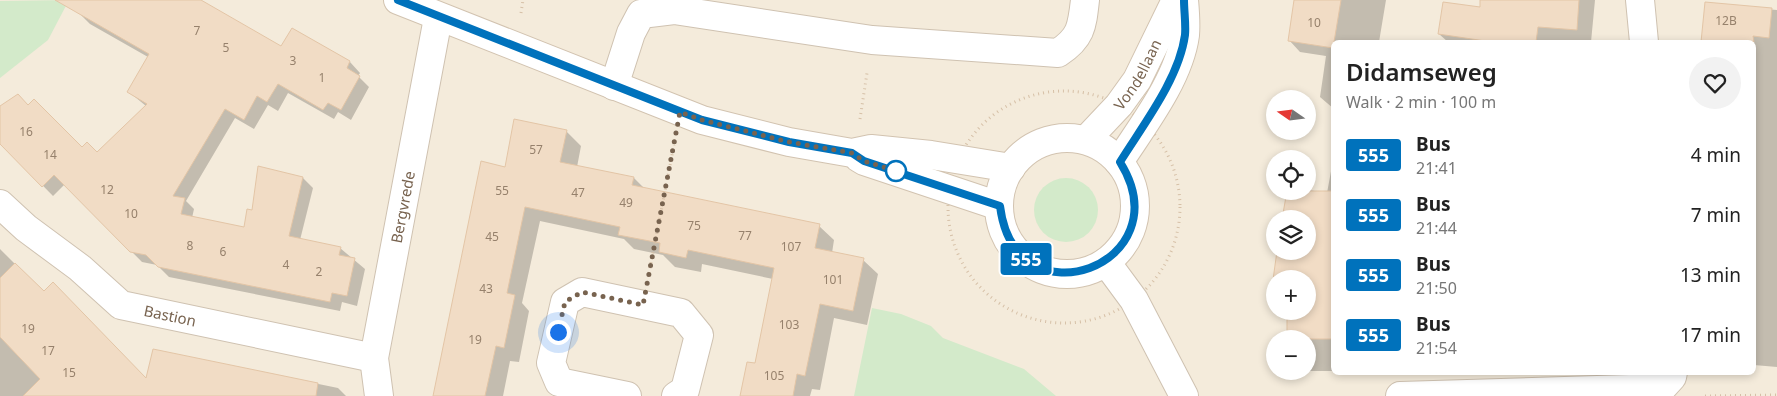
<!DOCTYPE html>
<meta charset="utf-8">
<style>
body{margin:0;font-family:"Noto Sans",sans-serif;background:#f2f2f2;color:#222;height:100vh;display:flex;flex-direction:column;font-size:19px;white-space:nowrap}
*{box-sizing:border-box;margin:0}
p{font-size:16px;color:#767676}
.icon{flex:none;width:28px;height:28px;fill:none;stroke:currentColor;stroke-width:2;stroke-linecap:round;stroke-linejoin:round}
.map{position:relative;flex:1;overflow:hidden}
.sheet{position:absolute;left:1331px;top:40px;width:425px;height:335px;display:flex;flex-direction:column;background:#fff;border-radius:8px;box-shadow:0 2px 8px #0003}
.sheet>*{flex:none}
.badge{padding:0 10px;border-radius:4px;font-size:18px;line-height:32px}
.needle{width:32px;rotate:284deg}
.fabs{position:absolute;left:1266px;top:90px;display:grid;gap:10px}
.fabs a{display:grid;place-items:center;width:50px;height:50px;border-radius:50%;background:#fff;box-shadow:0 2px 8px #0003;font-size:25px}
.you{position:absolute;width:25px;height:25px;margin:-12px;border:4px solid #fff;border-radius:50%;background:#1a73e8;box-shadow:0 0 0 8px #1a73e833}
.map>.badge{position:absolute;translate:-50% -50%;box-shadow:0 0 0 2px #fff}
.round{display:grid;place-items:center;flex:none;width:52px;height:52px;border-radius:26px;background:#f2f2f2}
.headline{display:flex;align-items:center;justify-content:space-between;height:85px;padding:0 15px}
h1{font-size:24px;font-weight:600;line-height:38px}
ul{padding:0;list-style:none}
li{display:flex;align-items:center;gap:15px;height:60px;padding:0 15px}
li div{flex:1}
li b{display:block;font-size:19px}
li em{font-style:normal}
li .badge{min-width:55px;font-weight:700;text-align:center}
.map>svg:first-child{display:block}
</style>
<div class="map">
<svg width="1777" height="396" viewBox="0 0 1777 396">
<rect width="100%" height="100%" fill="#fcf8ed"/>
<!-- residential -->
<path fill="#f4ebdb" fill-rule="evenodd" d="M0 0H1777V396H0ZM1334 42H1754V372H1334ZM1275 99H1308V131H1275ZM1275 159H1308V191H1275ZM1275 219H1308V251H1275ZM1275 279H1308V311H1275ZM1275 339H1308V371H1275Z"/>
<!-- green -->
<g fill="#d3eaca">
<path d="M69 0 48 40 0 78V1Z"/>
<circle cx="1066" cy="210" r="32"/>
<path d="M872 308 901 314 931 326 943 338 1024 369 1056 396H854Z"/>
</g>
<!-- shadow -->
<g fill="#0003">
<path d="M88 0H198L282 48 292 29 350 62 360 73 358 76 369 87 351 120 338 112 334 119 288 93 278 111 268 105 254 129 235 118 186 201 194 209 192 218 245 228 253 212 303 178 313 188 300 240 340 248 365 269 357 306 342 302 340 311 169 277 157 265 142 262 65 184 53 196 0 142V108L28 107 82 149 97 153 146 106 129 92 148 57 90 24 80 14Z"/>
<path d="M1295 0H1386L1379 42H1334V109L1320 97 1326 56 1300 52 1289 40Z"/>
<path d="M1508 0H1595L1591 42H1448L1439 34 1507 13Z"/>
<path d="M1706 4 1777 10V367L1754 365V42H1702Z"/>
<path d="M566 131 581 146 577 167 634 178 645 189 819 226 834 240 832 253 863 260 878 274 867 325 834 318 820 390 812 389 810 396H741L755 365 773 279 702 264 701 272 675 267 663 255 634 249 624 239 540 221 522 303 529 311 519 362 510 361 503 396H435L506 168Z"/>
<path d="M1334 155V371H1308V279H1275V288L1273 286 1279 251H1308V190L1327 193Z"/>
<path d="M0 249 44 293 147 380 154 350 338 388 346 396H0Z"/>
</g>
<!-- building -->
<g fill="#f1dcc5" stroke="#e3c5a6">
<path d="M55 0H201L281 46 292 28 350 61 347 68 360 76 341 110 328 103 323 110 278 84 267 102 257 96 244 120 225 109 173 196 185 198 181 214 244 227 247 209 252 210 258 166 303 177 289 236 341 247 339 255 355 258 347 296 332 293 330 302 158 267 146 255 130 252 54 175 42 187 0 144V106L18 94 28 105 34 99 82 147 87 142 97 152 147 104 127 92 149 54Z"/>
<path d="M1294 0H1341L1333 48 1288 41Z"/>
<path d="M1480 0H1579L1577 30 1538 27 1536 42H1492L1438 34 1443 2 1480 7Z"/>
<path d="M1705 2 1772 8 1769 38 1753 36 1754 42H1701Z"/>
<path d="M514 119 567 130 560 162 634 177 632 185 820 224 815 248 864 258 853 311 820 304 805 376 797 374 793 396H740L747 362 755 363 774 268 688 250 686 258 659 252 660 243 618 235 620 227 525 207 507 293 515 295 504 348 496 346 485 396H433L481 161 505 167Z"/>
<path d="M1287 191H1334V339H1287V311H1308V279H1275V287H1272L1277 251H1308V219H1282Z"/>
<path d="M15 263 44 291 53 282 146 378 153 349 318 383 316 396H23L40 379 0 337V278Z"/>
</g>
<g fill="none" stroke-linecap="round" stroke-linejoin="round">
<defs>
<g id="street">
<path d="M1640 0 1644 42"/>
<path d="M614 86 631 33 641 14 674 10 872 40 1058 53C1081 38 1082 27 1085 0"/>
<path id="s1" d="M0 204 26 228 80 268 121 305 374 358"/>
<path d="M1106 262 1134 300 1184 396"/>
<path id="s2" d="M379 396 374 358 438 18"/>
<path d="M627 396 559 382 551 363 565 302 582 292 681 313 699 335 685 390 676 396"/>
<path d="M1400 396 1662 388 1672 377 1673 372"/>
</g>
<g id="secondary">
<path d="M398 0 702 120 789 142 852 153 871 149 931 155 1011 168"/>
<circle cx="1067" cy="206" r="68"/>
<path id="s3" d="M1086 140 1119 105 1137 80 1176 0"/>
<path d="M859 158 864 161 999 206"/>
<path d="M1119 162C1143 125 1179 79 1185 35 1186 24 1185 11 1184 0"/>
</g>
</defs>
<!-- street casing -->
<use href="#street" stroke="#cfc2b1" stroke-width="30"/>
<!-- secondary casing -->
<use href="#secondary" stroke="#d2c3b0" stroke-width="30"/>
<!-- path -->
<g stroke="#d6c0a7" stroke-width="3" stroke-dasharray="1 4" stroke-linecap="butt">
<path d="M521 13 523 0"/>
<circle cx="1064" cy="207" r="116"/>
<path d="M860 119 867 73"/>
<path d="M649 273 674 145"/>
<path d="M1705 396 1777 395"/>
</g>
<!-- street -->
<use href="#street" stroke="#fff" stroke-width="28"/>
<!-- secondary -->
<use href="#secondary" stroke="#fff" stroke-width="28"/>
</g>
<g fill="none" stroke-linecap="round" stroke-linejoin="round">
<defs>
<path id="line" d="M398 0 702 120 789 142 852 153 864 161 1000 206C1015 327 1184 265 1120 162 1143 125 1179 79 1185 35 1186 24 1184 11 1184 0"/>
</defs>
<!-- line casing -->
<use href="#line" stroke="#fff" stroke-width="11"/>
<!-- line -->
<use href="#line" stroke="#0072bc" stroke-width="8"/>
<!-- walk -->
<path stroke="#78634f" stroke-width="5" stroke-dasharray="0 9" d="M558 332 565 302 582 292 643 305 680 112 702 120 789 142 852 153 864 161 900 172 896 171"/>
</g>
<!-- markers -->
<circle fill="#fff" stroke="#0072bc" stroke-width="2.5" cx="896" cy="171" r="10"/>
<g text-anchor="middle" dominant-baseline="central" stroke-width="4.5" stroke-linejoin="round" paint-order="stroke">
<!-- number labels -->
<g font-size="12" fill="#96816c">
<text x="1726" y="20">12B</text>
<text x="1314" y="22">10</text>
<text x="197" y="30">7</text>
<text x="226" y="47">5</text>
<text x="293" y="60">3</text>
<text x="322" y="77">1</text>
<text x="26" y="131">16</text>
<text x="536" y="149">57</text>
<text x="50" y="154">14</text>
<text x="107" y="189">12</text>
<text x="502" y="190">55</text>
<text x="578" y="192">47</text>
<text x="626" y="202">49</text>
<text x="131" y="213">10</text>
<text x="694" y="225">75</text>
<text x="745" y="235">77</text>
<text x="492" y="236">45</text>
<text x="190" y="245">8</text>
<text x="791" y="246">107</text>
<text x="223" y="251">6</text>
<text x="286" y="264">4</text>
<text x="319" y="271">2</text>
<text x="833" y="279">101</text>
<text x="486" y="288">43</text>
<text x="789" y="324">103</text>
<text x="28" y="328">19</text>
<text x="475" y="339">19</text>
<text x="48" y="350">17</text>
<text x="69" y="372">15</text>
<text x="774" y="375">105</text>
</g>
<!-- street labels -->
<g font-size="15" fill="#78634f" stroke="#fefbf3">
<text stroke="none"><textPath href="#s3" startOffset="84">Vondellaan</textPath></text>
<text stroke="none"><textPath href="#s2" startOffset="192">Bergvrede</textPath></text>
<text stroke="none"><textPath href="#s1" startOffset="208">Bastion</textPath></text>
</g>
</g>
</svg>
<div class="fabs">
<a><svg class="needle" viewBox="-14 -14 28 28"><path d="M0-13l5 13h-10z" fill="#e53935"/><path d="M0 13l5-13h-10z" fill="#767676"/></svg></a>
<a><svg class="icon" aria-label="locate" viewBox="0 0 24 24"><circle cx="12" cy="12" r="6"/><path d="M12 2v4M12 18v4M2 12h4M18 12h4"/></svg></a>
<a><svg class="icon" aria-label="layers" viewBox="0 0 24 24"><path d="M12 4l9 5-9 5-9-5zM3 14l9 5 9-5"/></svg></a>
<a>+</a>
<a>−</a>
</div>
<div class="you" style="left:558px;top:332px"></div>
<b class="badge" style="left:1026px;top:259px;background:#0072bc;color:#fff">555</b>
<section class="sheet">
<div class="headline"><div><h1>Didamseweg</h1><p>Walk · 2 min · 100 m</p></div><a class="round"><svg class="icon" aria-label="heart" viewBox="0 0 24 24"><path d="M12 20l-8-8c-3-5 5-10 8-4 3-6 11-1 8 4z"/></svg></a></div>
<ul>
<li><span class="badge" style="background:#0072bc;color:#fff">555</span><div><b>Bus</b><p>21:41</p></div><em>4 min</em></li>
<li><span class="badge" style="background:#0072bc;color:#fff">555</span><div><b>Bus</b><p>21:44</p></div><em>7 min</em></li>
<li><span class="badge" style="background:#0072bc;color:#fff">555</span><div><b>Bus</b><p>21:50</p></div><em>13 min</em></li>
<li><span class="badge" style="background:#0072bc;color:#fff">555</span><div><b>Bus</b><p>21:54</p></div><em>17 min</em></li>
</ul>
</section>
</div>
